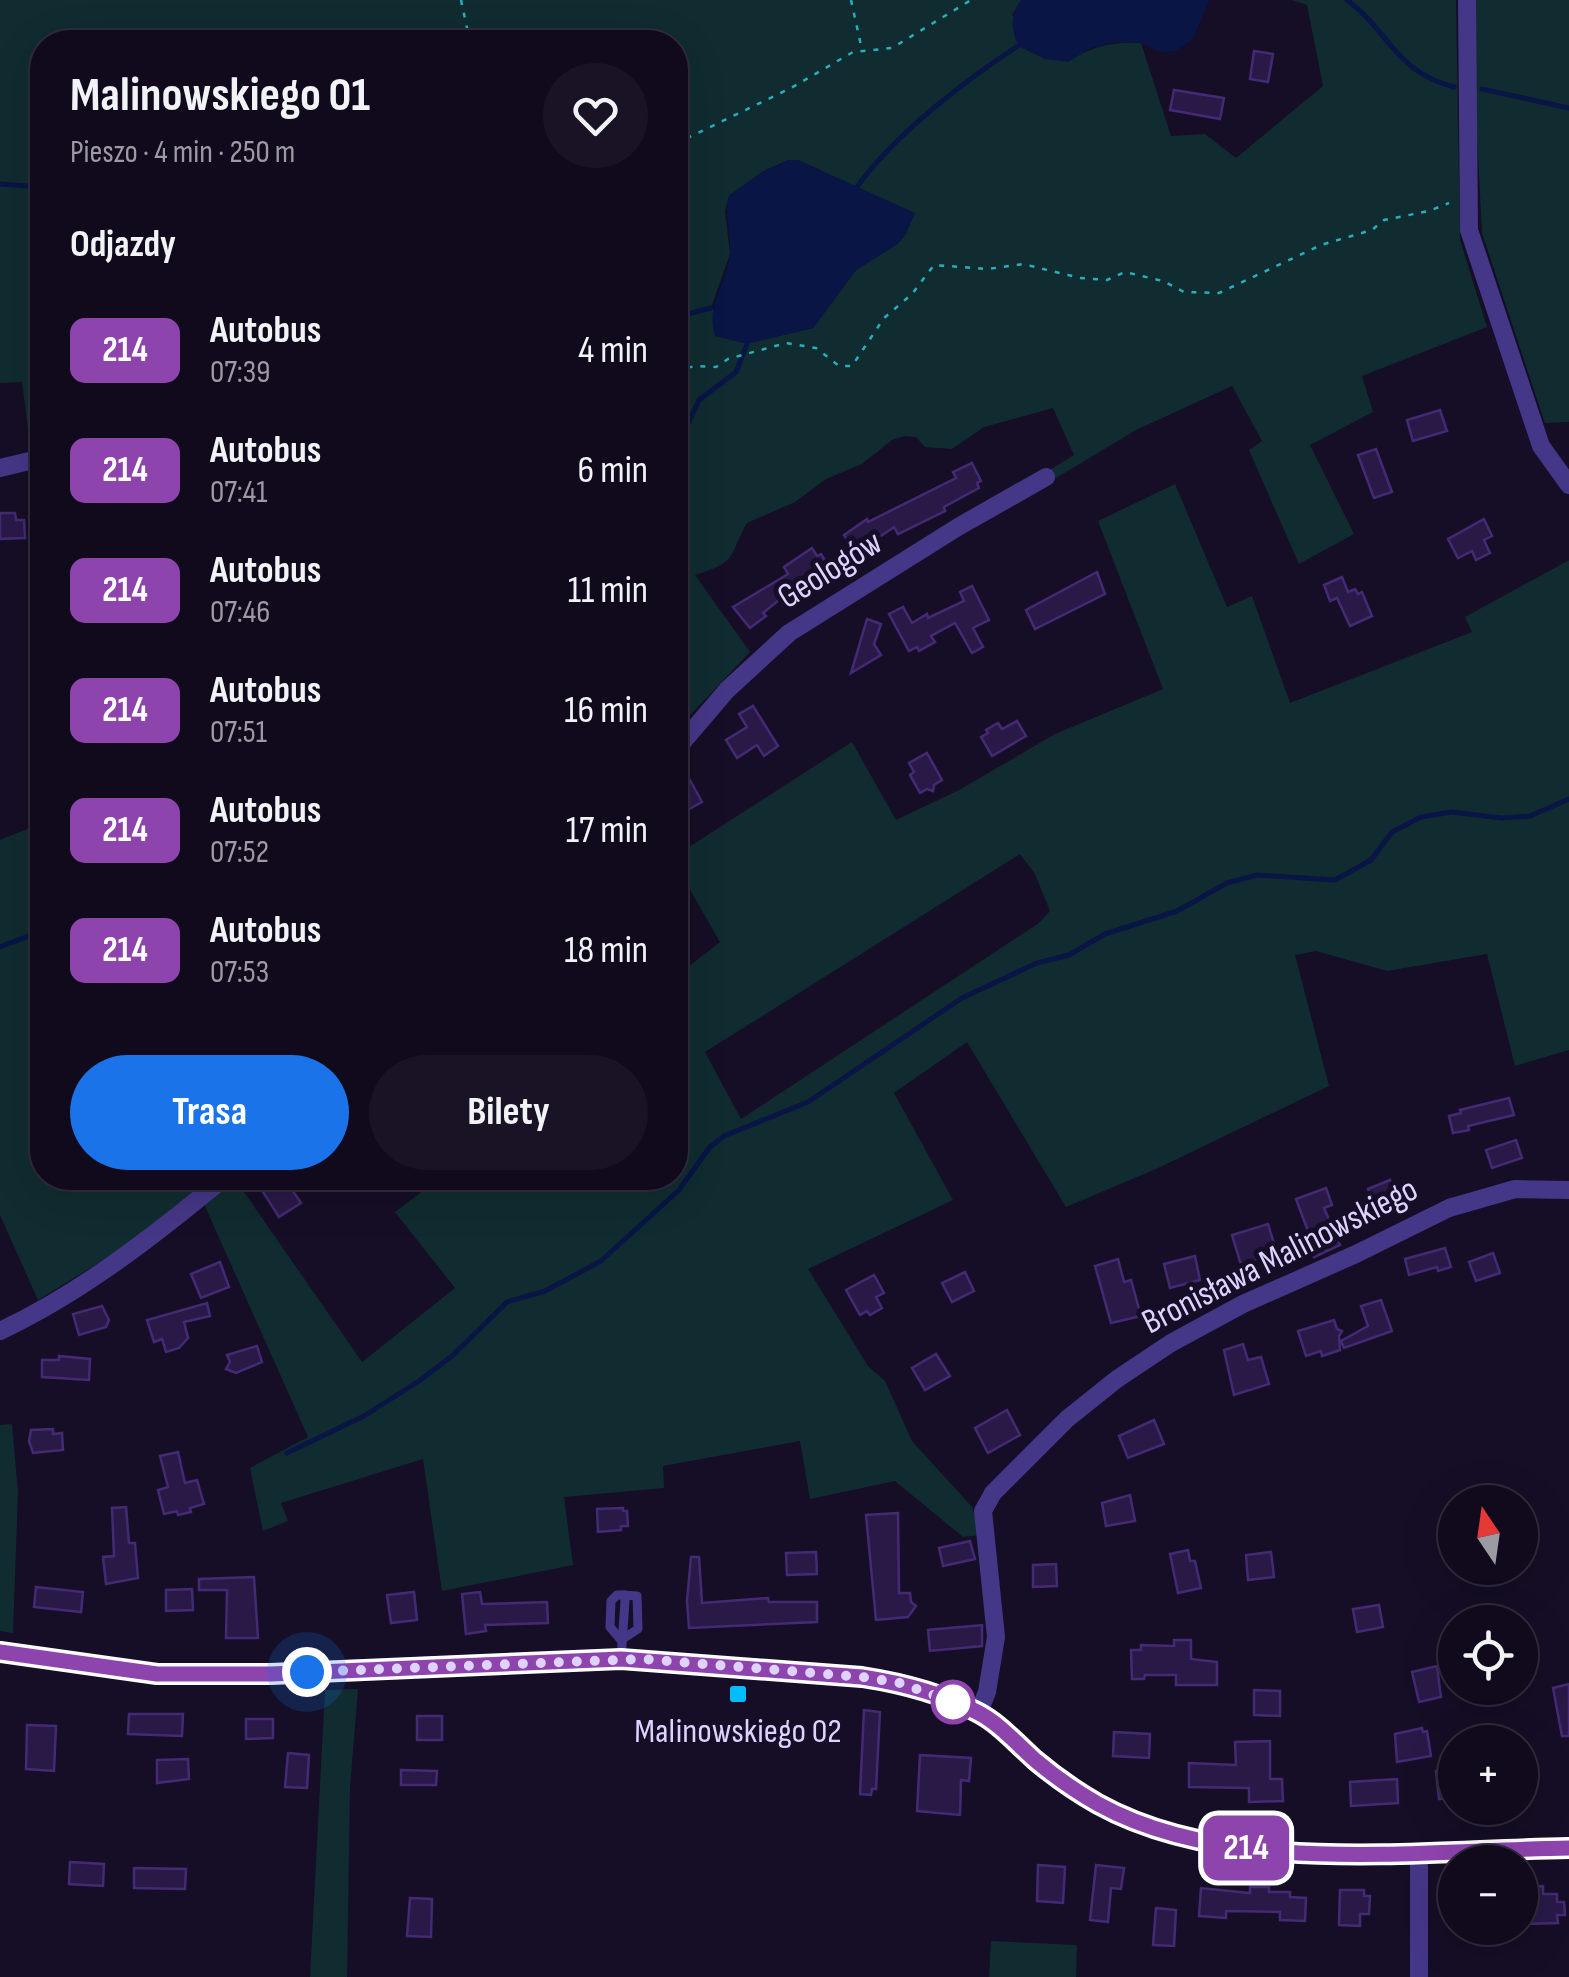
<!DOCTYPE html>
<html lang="pl">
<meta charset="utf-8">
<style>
body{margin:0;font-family:"Sofia Sans Condensed",sans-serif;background:#191325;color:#f1f3f6;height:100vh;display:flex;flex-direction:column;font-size:38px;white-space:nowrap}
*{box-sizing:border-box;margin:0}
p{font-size:32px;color:#9c9aa3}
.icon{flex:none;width:55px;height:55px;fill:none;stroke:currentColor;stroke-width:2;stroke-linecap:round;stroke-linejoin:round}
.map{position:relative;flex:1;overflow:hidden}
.side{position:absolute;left:30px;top:30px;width:658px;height:1160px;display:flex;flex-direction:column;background:#100a1c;border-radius:40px;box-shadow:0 10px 40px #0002,0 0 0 2px #302b3b}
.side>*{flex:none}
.badge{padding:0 20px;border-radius:15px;font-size:35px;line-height:65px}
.needle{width:65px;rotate:347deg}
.tools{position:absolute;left:1438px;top:1485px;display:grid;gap:20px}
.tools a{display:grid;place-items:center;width:100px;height:100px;border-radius:50%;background:#100a1c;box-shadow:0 10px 40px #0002,0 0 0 2px #302b3b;font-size:50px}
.you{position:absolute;width:50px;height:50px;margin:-25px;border:8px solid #fff;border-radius:50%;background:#1a73e8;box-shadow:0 0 0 15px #1a73e833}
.map>.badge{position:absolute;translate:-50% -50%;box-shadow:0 0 0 5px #fff}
h2{padding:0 40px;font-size:38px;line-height:90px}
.round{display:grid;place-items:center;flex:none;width:105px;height:105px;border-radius:52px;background:#191325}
.head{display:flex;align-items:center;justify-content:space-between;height:170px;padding:0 40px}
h1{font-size:48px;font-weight:700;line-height:75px}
.primary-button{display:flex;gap:20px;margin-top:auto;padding:20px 40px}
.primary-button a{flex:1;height:115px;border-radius:60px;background:#1a73e8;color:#fff;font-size:40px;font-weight:700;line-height:115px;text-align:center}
.primary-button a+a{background:#191325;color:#f1f3f6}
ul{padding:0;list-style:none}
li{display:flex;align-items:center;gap:30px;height:120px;padding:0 40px}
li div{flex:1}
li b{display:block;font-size:38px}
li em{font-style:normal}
li .badge{min-width:110px;font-weight:700;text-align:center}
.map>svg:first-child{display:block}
</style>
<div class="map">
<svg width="1569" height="1977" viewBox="0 0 1569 1977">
<rect width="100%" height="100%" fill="#150e26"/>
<!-- green -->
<g fill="#102c30" fill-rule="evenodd">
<path d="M0 0H1021L1012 15 1067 61C1092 47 1112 41 1141 43L1171 136 1205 134 1236 158 1323 86 1307 5 1291 0H1456L1460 240 1487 327 1362 376 1373 412 1310 445 1354 534 1299 564 1249 450 1262 441 1232 386 1136 430 1051 481 1048 471 1074 455 1053 408 984 427 952 449 925 447 916 437 904 436 892 440 862 464 826 479 795 502 747 523C728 557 738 562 695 575L750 652 675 731V42H42V450L31 452 22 382 0 383ZM788 160C825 161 876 211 906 234L898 243 856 270 813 328 766 339 711 308 730 254 725 211 729 196 762 172Z"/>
<path d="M1476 0H1569V422L1545 423 1482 233 1475 97Z"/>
<path d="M1175 484 1227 607 1252 596 1290 703 1472 632 1465 617 1569 560V1050L1515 1066 1487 954 1387 971 1316 951 1295 955 1329 1086 1156 1169 1066 1207 967 1042 894 1093 953 1200 808 1269 868 1366 885 1381 912 1441 972 1507 980 1535 963 1537 895 1481 810 1499 800 1441 663 1466 664 1488 564 1497 573 1565 442 1591 423 1459 281 1503 288 1521 263 1531 250 1468 308 1437 204 1204 235 1179 362 1362 455 1288 395 1212 440 1178H675V977L720 942 675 864V856L852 742 896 820 961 789 1055 734 1163 689 1098 521ZM1020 854 1035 874 1050 911 1039 923 741 1119 705 1052Z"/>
<path d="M42 823V1178H217L126 1246 38 1300 0 1215V840Z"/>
<path d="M12 1424 18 1492 13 1633 0 1631V1425Z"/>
<path d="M358 1689 350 1788 347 1977H310L325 1690Z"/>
<path d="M991 1941 1077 1945 1076 1977H989Z"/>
</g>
<!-- water -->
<g fill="#081545">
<path d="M1021 0H1209L1193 39 1176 51 1160 52 1141 43 1118 42 1091 48 1068 62 1045 59 1018 46C1011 27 1010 17 1021 0Z"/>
<path d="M788 160H798L915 213 906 234 898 244 856 270 813 328 747 344 715 336C705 304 728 283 730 252 731 232 724 215 729 196L762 172Z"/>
</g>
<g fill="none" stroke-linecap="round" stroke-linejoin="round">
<!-- stream -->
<g stroke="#081545" stroke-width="5">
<path d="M1347 0C1391 33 1394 71 1454 87"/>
<path d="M1482 89 1569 108"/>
<path d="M0 184 42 187"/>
<path d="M857 187C893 136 965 80 1018 46"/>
<path d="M675 317 711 308"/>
<path d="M675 437 687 426 699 400 736 372 747 344"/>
<path d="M0 947 42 931"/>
<path d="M287 1453 364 1416 419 1381 452 1356 507 1302 545 1291 601 1261 679 1190 709 1148 724 1136 808 1102 962 998 1037 963 1069 955 1105 934 1177 911 1227 883 1257 875 1335 880 1371 860 1392 832 1421 817 1452 812 1501 818 1530 816 1569 799"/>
</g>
</g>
<!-- building -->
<g fill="#291947" stroke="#442a74" stroke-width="2.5">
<path d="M1254 51 1273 54 1268 82 1250 79Z"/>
<path d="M1174 90 1224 98 1220 119 1170 110Z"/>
<path d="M1440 410 1447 431 1413 441 1407 420Z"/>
<path d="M1376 449 1392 492 1374 498 1358 455Z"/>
<path d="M972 463 981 481 977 483 979 488 944 507 945 511 898 534 894 527 856 553 844 535 867 519 868 522 956 478 953 472Z"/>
<path d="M0 513H15L16 520H24L25 538 0 539Z"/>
<path d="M1484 519 1492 536 1484 540 1490 553 1476 560 1472 551 1458 558 1448 539Z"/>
<path d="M812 548 817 556 821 554 830 568 798 589 796 586 763 613 766 616 750 628 733 607 788 574 784 567Z"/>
<path d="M1097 572 1105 594 1035 629 1026 610Z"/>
<path d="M1342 577 1348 592 1355 589 1358 594 1362 592 1372 616 1350 626 1337 598 1330 601 1324 585Z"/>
<path d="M972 586 989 620 973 628 983 647 972 653 955 623 931 636 935 642 919 651 917 647 909 651 889 614 903 607 912 623 927 614 928 618 964 601 960 592Z"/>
<path d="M867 619 881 624 874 644 881 655 851 673Z"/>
<path d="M753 706 778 746 764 756 757 745 737 758 726 740 747 727 739 714Z"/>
<path d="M1017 721 1026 736 992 756 981 737 988 733 986 730 998 723 1002 729Z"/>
<path d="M927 753 942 780 934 785 933 791 927 789 920 793 910 775 914 772 909 763Z"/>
<path d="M690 780 702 802 675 817V788Z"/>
<path d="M1509 1098 1514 1115 1468 1126 1469 1130 1453 1133 1449 1116 1461 1113 1460 1110Z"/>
<path d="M1516 1140 1522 1158 1492 1168 1486 1150Z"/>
<path d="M1390 1180 1398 1200 1376 1209 1368 1189Z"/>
<path d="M277 1183 281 1188 288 1184 301 1203 279 1217 263 1192Z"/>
<path d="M1326 1188 1332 1205 1324 1208 1340 1245 1314 1257 1303 1233 1308 1231 1296 1199Z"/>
<path d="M1268 1224 1276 1250 1262 1255 1263 1258 1241 1265 1232 1235Z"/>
<path d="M1445 1248 1451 1267 1438 1271 1437 1267 1409 1275 1405 1259Z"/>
<path d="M1493 1253 1500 1273 1476 1281 1469 1262Z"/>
<path d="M1195 1256 1200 1280 1170 1288 1164 1264Z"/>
<path d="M1118 1259 1124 1282 1131 1280 1141 1316 1111 1323 1095 1266Z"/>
<path d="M220 1262 229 1287 201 1298 191 1274Z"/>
<path d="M965 1272 974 1291 952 1302 942 1283Z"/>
<path d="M874 1275 884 1293 876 1297 882 1308 870 1315 867 1311 860 1315 846 1290Z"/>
<path d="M1381 1300 1392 1331 1344 1348 1341 1341 1368 1326 1361 1306Z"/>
<path d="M207 1303 210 1316 184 1322 188 1338 179 1348 166 1352 162 1339 154 1342 147 1320Z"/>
<path d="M102 1306 109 1320 106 1327 79 1335 73 1314Z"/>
<path d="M1334 1320 1337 1329 1342 1331 1339 1336 1340 1350 1322 1356 1321 1351 1306 1356 1298 1331Z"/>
<path d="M1243 1344 1248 1360 1261 1357 1269 1384 1234 1395 1224 1350Z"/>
<path d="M257 1346 262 1362 236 1373 226 1369 230 1362 227 1355Z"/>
<path d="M936 1354 950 1376 925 1390 912 1368Z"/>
<path d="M59 1356 90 1359 89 1380 42 1377V1360H59Z"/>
<path d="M1007 1410 1020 1435 988 1453 975 1428Z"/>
<path d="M1154 1420 1164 1444 1128 1458 1119 1436Z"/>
<path d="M53 1429V1434L62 1433 63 1450 33 1453 29 1441 31 1430Z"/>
<path d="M178 1452 185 1483 197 1480 204 1504 190 1508 191 1512 178 1515 177 1511 164 1514 158 1490 168 1487 160 1456Z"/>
<path d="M1130 1495 1135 1521 1106 1526 1102 1503Z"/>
<path d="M126 1507 129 1543H135L138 1578 106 1584 103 1557 114 1556 112 1508Z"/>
<path d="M623 1508V1511H627L628 1526H621V1530L598 1532 597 1509Z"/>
<path d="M898 1513 899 1593H910L911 1602 916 1606 908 1617 876 1620 866 1515Z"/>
<path d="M970 1541 975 1559 943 1566 939 1548Z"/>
<path d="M1188 1550 1190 1561H1195L1201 1588 1178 1593 1170 1554Z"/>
<path d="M816 1552 817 1574 787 1575 786 1553Z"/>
<path d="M1271 1552 1274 1577 1248 1580 1246 1555Z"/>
<path d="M691 1557H699L702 1603 768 1598 769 1602H817V1622L689 1628 687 1601Z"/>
<path d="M1056 1564 1057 1586 1033 1587V1565Z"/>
<path d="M254 1577 258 1638H226L227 1590H199V1579Z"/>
<path d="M36 1587 83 1592 81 1612 34 1607Z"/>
<path d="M192 1589 193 1610 166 1611V1590Z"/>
<path d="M414 1592 417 1620 391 1623 387 1595Z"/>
<path d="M480 1592 482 1604 547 1602 548 1623 485 1625 486 1631 466 1634 462 1594Z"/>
<path d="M1379 1605 1383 1627 1357 1632 1353 1609Z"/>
<path d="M982 1625V1646L930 1651 928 1630Z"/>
<path d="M1174 1640H1191V1659L1217 1662V1685H1176V1675H1145L1144 1679H1132L1131 1650H1141V1645L1174 1646Z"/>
<path d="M1437 1666 1441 1697 1419 1702 1412 1672Z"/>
<path d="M1569 1684V1736H1562L1553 1688Z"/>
<path d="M1254 1690 1280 1691V1716L1254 1715Z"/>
<path d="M864 1710 880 1712 876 1789H872L871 1795 860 1794Z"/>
<path d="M129 1714H183L182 1736 128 1734Z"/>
<rect x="417" y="1716" width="25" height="24"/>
<path d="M246 1719H273V1738L246 1739Z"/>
<path d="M27 1725 56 1726 54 1771 26 1769Z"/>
<path d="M1422 1728 1423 1732 1427 1731 1431 1756 1397 1762 1395 1734Z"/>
<path d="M1114 1732 1150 1734 1149 1758 1113 1756Z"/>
<path d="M1270 1741V1779H1282L1283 1801 1249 1802V1788L1189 1787V1763L1236 1765 1235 1742Z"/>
<path d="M288 1753 309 1755 307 1788 285 1787Z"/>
<path d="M920 1755 971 1758 969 1781 961 1780 960 1815 917 1811Z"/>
<path d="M188 1759 189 1779 157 1783V1760Z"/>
<path d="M1455 1768V1797L1439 1799 1436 1771Z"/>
<path d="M401 1770 437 1771 436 1785H401Z"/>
<path d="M1397 1779 1398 1803 1351 1806 1350 1782Z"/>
<path d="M70 1862 104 1864 103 1886 69 1884Z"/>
<path d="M1038 1865 1065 1867 1063 1903 1037 1901Z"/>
<path d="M1096 1865 1124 1868 1121 1889 1111 1888 1108 1922 1090 1920Z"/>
<path d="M134 1868 186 1869 185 1889 134 1888Z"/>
<path d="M1543 1886V1894H1557V1902H1564L1565 1915H1557L1558 1923 1520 1924V1895H1530L1529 1887Z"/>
<path d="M1250 1887H1269V1892H1290V1897L1306 1898 1305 1921 1280 1920V1912L1226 1911V1918L1199 1916 1201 1888 1250 1893Z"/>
<path d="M1340 1890H1364V1896H1370L1369 1914H1360V1926L1339 1925Z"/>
<path d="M410 1898 432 1899 431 1937 407 1936Z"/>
<path d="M1156 1908 1176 1910 1174 1946 1153 1945Z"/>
</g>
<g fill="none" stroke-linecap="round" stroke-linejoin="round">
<!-- path -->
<g stroke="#29afbc" stroke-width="2.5" stroke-dasharray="5 8" stroke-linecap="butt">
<path d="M461 0 470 42"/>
<path d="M851 0 862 50"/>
<path d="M675 144 791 88 853 52 892 48 971 0"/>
<path d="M675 371 695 366 716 367 728 359 786 343 816 348 839 366H852L884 318 912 294 934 265 988 269 1023 264 1080 278 1107 280 1125 272 1163 281 1184 292 1219 293 1321 245 1372 230 1384 220 1429 211 1449 203"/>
</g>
<!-- service -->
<g stroke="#453787" stroke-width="9">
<path d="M621 1640 638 1629 637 1596 624 1595"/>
<path d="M621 1659 625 1601 624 1595H617L611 1601 610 1627 621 1640"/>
</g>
<!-- minor -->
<g stroke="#453787" stroke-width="18">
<path d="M1467 0 1469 230 1541 446 1569 485"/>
<path d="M0 468 42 458"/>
<path d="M675 751 727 690 789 633 958 527 1046 477"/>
<path d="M0 1331C81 1293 155 1235 224 1178"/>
<path d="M979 1712 987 1692 996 1637 983 1511 993 1493 1067 1419 1117 1379 1171 1343 1243 1304 1356 1254 1449 1208 1515 1189 1569 1190"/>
<path d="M1419 1977V1852"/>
</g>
<!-- tertiary -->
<path stroke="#453787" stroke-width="20" d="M0 1652 157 1674 271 1673 621 1659 861 1677C901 1683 941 1693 977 1712 1000 1723 1017 1744 1035 1760 1054 1776 1077 1792 1098 1804 1230 1877 1422 1850 1569 1848"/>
</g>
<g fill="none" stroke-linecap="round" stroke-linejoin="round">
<defs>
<path id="line" d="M0 1652 157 1674H271L621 1659 862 1677C901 1683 941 1693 977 1712 999 1723 1017 1744 1035 1760 1054 1776 1077 1792 1098 1804 1230 1877 1422 1850 1569 1848"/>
</defs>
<!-- line casing -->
<use href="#line" stroke="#fff" stroke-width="22"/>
<!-- line -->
<use href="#line" stroke="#8e44ad" stroke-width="15"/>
<!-- walk -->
<path stroke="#ded2ff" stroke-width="10" stroke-dasharray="0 18" d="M307 1672 643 1659 862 1677 900 1683 953 1702"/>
</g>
<!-- markers -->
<rect fill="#00befd" stroke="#150e26" stroke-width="4" x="728" y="1684" width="20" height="20" rx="5"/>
<circle fill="#fff" stroke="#8e44ad" stroke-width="5" cx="953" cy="1702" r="20"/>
<g text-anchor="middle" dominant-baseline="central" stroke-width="10" stroke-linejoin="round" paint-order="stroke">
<!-- street labels -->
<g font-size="35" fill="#ded2ff" stroke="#150e26">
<text transform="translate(830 570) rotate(-32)">Geologów</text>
<text transform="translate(1280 1256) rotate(-27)">Bronisława Malinowskiego</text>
</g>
<!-- poi labels -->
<g font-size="35" fill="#ded2ff" stroke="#150e26">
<text x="738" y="1731">Malinowskiego 02</text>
</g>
</g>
</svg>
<div class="tools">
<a><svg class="needle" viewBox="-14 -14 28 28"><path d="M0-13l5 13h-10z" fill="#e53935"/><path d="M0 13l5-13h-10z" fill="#9c9aa3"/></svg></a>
<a><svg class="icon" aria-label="locate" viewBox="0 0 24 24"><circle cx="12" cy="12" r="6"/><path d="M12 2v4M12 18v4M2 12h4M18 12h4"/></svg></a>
<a>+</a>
<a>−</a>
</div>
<div class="you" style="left:307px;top:1672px"></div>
<b class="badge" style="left:1246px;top:1848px;background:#8e44ad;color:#fff">214</b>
<section class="side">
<div class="head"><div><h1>Malinowskiego 01</h1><p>Pieszo · 4 min · 250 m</p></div><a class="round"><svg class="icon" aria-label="heart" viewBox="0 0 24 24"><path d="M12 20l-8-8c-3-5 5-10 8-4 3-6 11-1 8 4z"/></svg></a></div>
<h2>Odjazdy</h2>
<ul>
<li><span class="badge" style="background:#8e44ad;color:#fff">214</span><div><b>Autobus</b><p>07:39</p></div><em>4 min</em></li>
<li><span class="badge" style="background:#8e44ad;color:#fff">214</span><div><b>Autobus</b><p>07:41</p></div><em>6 min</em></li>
<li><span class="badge" style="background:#8e44ad;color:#fff">214</span><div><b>Autobus</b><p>07:46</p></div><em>11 min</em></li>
<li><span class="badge" style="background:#8e44ad;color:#fff">214</span><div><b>Autobus</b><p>07:51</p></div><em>16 min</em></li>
<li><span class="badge" style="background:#8e44ad;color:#fff">214</span><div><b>Autobus</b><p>07:52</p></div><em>17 min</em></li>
<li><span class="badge" style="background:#8e44ad;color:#fff">214</span><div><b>Autobus</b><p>07:53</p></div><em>18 min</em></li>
</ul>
<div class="primary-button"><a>Trasa</a><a>Bilety</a></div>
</section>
</div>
